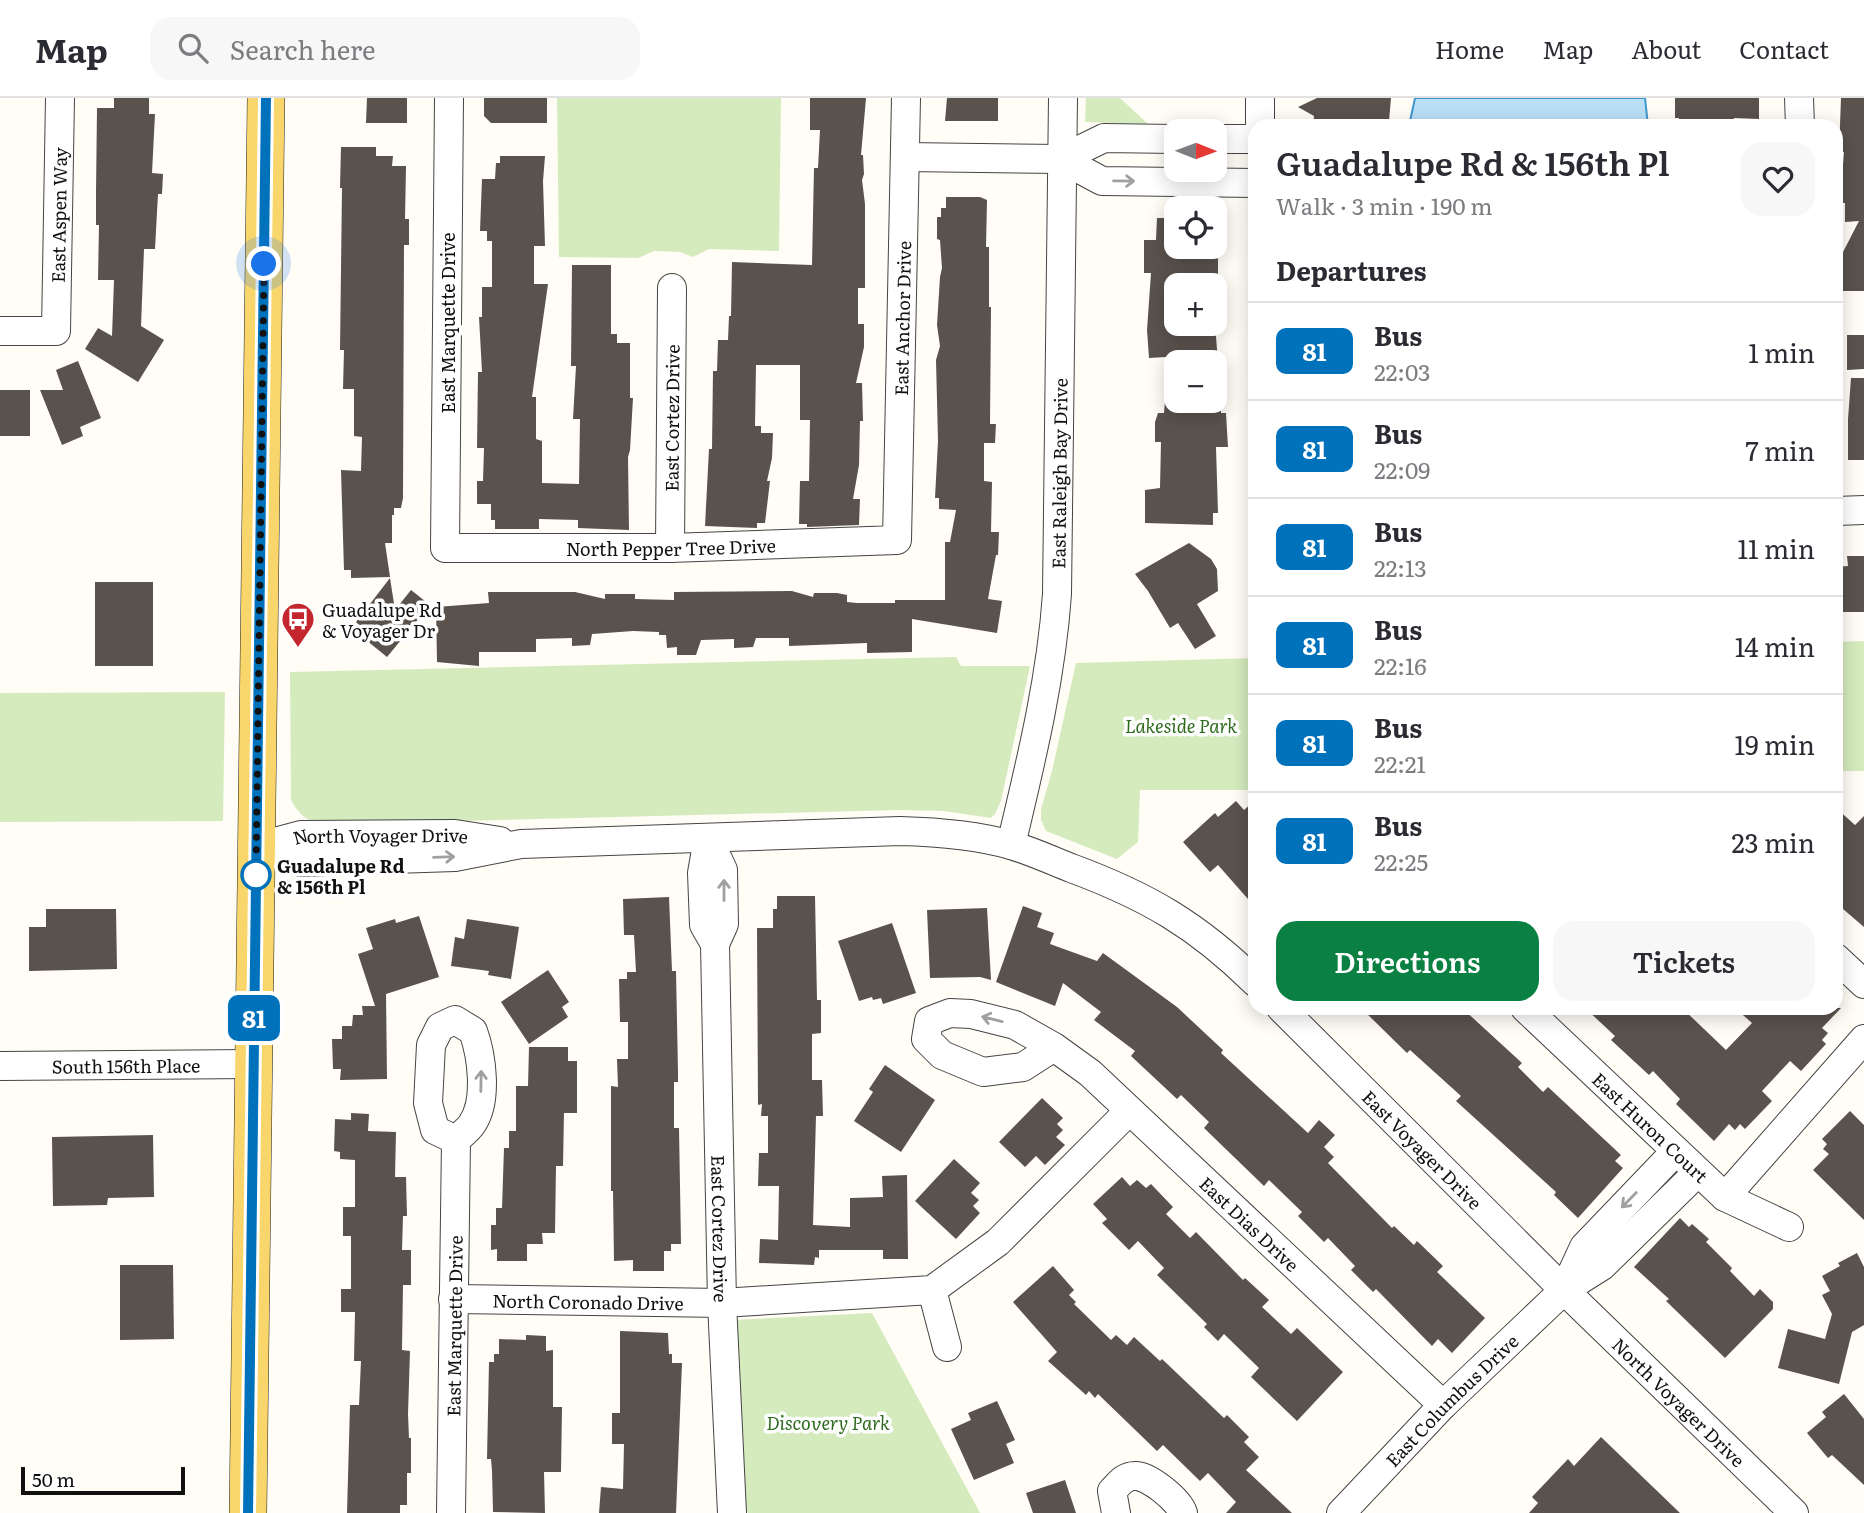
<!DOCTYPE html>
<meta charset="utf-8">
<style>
body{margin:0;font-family:Literata,serif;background:#f7f7f7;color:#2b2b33;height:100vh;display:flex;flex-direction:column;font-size:26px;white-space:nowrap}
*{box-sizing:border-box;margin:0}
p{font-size:23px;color:#7c7c81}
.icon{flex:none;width:38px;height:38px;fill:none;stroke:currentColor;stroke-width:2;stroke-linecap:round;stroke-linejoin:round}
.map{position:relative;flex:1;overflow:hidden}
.details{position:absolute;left:1248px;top:21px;width:595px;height:896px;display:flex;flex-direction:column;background:#fff;border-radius:21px;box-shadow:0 4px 18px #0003}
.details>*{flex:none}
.badge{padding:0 14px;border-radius:10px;font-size:24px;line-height:46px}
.needle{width:46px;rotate:91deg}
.controls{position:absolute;left:1164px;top:21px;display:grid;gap:14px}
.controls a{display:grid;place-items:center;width:63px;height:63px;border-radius:14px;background:#fff;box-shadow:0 4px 18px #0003;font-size:35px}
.scale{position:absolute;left:21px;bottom:18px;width:164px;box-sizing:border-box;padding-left:7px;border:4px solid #111;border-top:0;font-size:19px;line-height:24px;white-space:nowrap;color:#111;-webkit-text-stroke:5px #fff;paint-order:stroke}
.you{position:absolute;width:35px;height:35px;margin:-18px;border:5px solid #fff;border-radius:50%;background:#1a73e8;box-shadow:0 0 0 10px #1a73e833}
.map>.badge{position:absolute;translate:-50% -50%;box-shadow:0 0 0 4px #fff}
h2{padding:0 28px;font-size:26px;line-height:63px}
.round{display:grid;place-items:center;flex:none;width:74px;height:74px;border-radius:21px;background:#f7f7f7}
.headline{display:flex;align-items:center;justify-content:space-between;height:119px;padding:0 28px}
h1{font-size:33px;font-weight:600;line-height:52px}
.primary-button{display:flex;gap:14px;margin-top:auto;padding:14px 28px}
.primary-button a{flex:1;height:80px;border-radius:21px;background:#0b8043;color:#fff;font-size:28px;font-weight:600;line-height:80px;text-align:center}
.primary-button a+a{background:#f7f7f7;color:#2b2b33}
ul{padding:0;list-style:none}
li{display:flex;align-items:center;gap:21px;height:98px;padding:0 28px;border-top:2px solid #e1e1e2}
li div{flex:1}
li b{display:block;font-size:26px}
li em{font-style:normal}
li .badge{min-width:77px;font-weight:700;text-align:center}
header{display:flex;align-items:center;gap:42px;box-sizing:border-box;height:98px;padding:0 35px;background:#fff;border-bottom:2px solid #e1e1e2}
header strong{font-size:33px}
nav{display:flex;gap:38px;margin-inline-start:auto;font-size:24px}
.search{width:490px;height:63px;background:#f7f7f7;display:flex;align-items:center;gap:18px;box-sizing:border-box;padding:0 24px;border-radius:21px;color:#7c7c81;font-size:26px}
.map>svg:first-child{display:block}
</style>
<header>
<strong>Map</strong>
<div class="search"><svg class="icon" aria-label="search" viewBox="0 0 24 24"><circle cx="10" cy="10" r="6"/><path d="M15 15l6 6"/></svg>Search here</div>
<nav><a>Home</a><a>Map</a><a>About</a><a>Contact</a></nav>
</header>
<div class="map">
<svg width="1864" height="1415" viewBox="0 0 1864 1415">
<rect width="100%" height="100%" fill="#fffdf5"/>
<!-- green -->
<g fill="#d5ebbd">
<path d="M557 0H781L779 153 709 151 693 159 680 154 654 153 638 160 559 159Z"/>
<path d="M1086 0H1120L1148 26 1085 24Z"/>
<path d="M1864 543V673H1836V544Z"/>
<path d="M956 559 961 568H1030L1001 703 995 716 991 720 944 713 898 712 336 726C312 724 303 724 291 702L290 574Z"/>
<path d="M1255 560V692H1140L1138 744 1117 761 1046 733 1041 722V711L1052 673 1076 565Z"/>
<path d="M225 594 223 723 0 724V595Z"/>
<path d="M872 1215 980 1415H748L741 1399 732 1222Z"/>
</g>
<!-- water -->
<path fill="#b9e0f7" stroke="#3f96cf" stroke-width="2" d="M1415 0H1645L1648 28H1409Z"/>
<!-- building -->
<g fill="#5a524d">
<path d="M114 0H149V16H155L152 75 163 76 162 96H158L155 151H144L141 228 164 242 138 284 85 251 98 230 112 238 114 182H98L99 127H96V94L97 10H114Z"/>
<path d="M367 0H407V25H366Z"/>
<path d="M484 0H547V25H491L484 18Z"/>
<path d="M810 0H866L861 57H863L864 76 862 82 865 106V190H858V226H864V249L856 285H862L863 323H860L859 367 853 401H860L859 427 807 429V426H799L800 383H809L810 322H800V267H756L755 328H761V335H773L772 360 767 383H770L765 425H757V430L705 428 709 351H712L713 273H717L718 242H728L729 218H731L732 164 812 167 814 70H818L820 32H810Z"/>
<path d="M947 0H998V23H945Z"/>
<path d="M1317 0H1391L1389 23 1383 28H1313L1314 18 1298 9Z"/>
<path d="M1675 0H1759V21L1734 20 1735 28H1679V20H1675Z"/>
<path d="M1841 0H1864V193H1843L1842 156 1859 123 1845 124V105H1840L1844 54H1839Z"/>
<path d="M341 49H376V58H393L392 68H406L405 121H409V147H404L403 400 401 410H394V417H392V445H385L390 479 351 480V472H344L341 372 361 373 362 339 354 338V291H343L344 252H340L342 90H340Z"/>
<path d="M500 58H545L543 83 545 148H534V186H548L532 299H536V341L542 343V385L579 386 580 321H573L576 268H571L572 167H611V236H617V245H630V300H633L630 352 628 359 629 432 578 430V422L539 421V431H495V422H491V406H477V383H483L484 350H477L478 274H482L479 219H482V189H492V143H487V133H480L482 81H495L496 65H500Z"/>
<path d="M946 99H980L987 102 986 149H989V209H991L990 326H996L995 345H984V383L992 384 991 434H999L998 457H996L988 501 1002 503 997 535 912 521V554L867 555V545L789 548V540H756L753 549 734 550V541L701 542 696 557H677V549L667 550 666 537H659V534L633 533 592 536 590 547 572 548V540L536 541V554H479V568L437 564 436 509 489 505 488 494H575L605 501V496H635V501L674 502V494L792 493 813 499 814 495H837L847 497V504L857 505H895V502H945V444H950L956 412 939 411V400H935L938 343 936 262 940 248 937 227 940 179 942 170 940 142 937 141V119H941V110H946Z"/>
<path d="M1157 120H1176V149H1218V182L1176 181V226H1215L1218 264H1166V259L1149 260 1147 232 1151 175H1144V142H1156Z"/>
<path d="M1847 237H1864V271L1847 272Z"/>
<path d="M78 263 101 320 80 329 83 338 62 347 40 292H63L56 272Z"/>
<path d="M1851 280H1864V362H1848V321Z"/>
<rect x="0" y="292" width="30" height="46"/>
<path d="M1165 303H1218V306H1221V315H1226L1228 349H1216L1218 415H1213V427L1145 425V392L1160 390 1161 344H1155V324L1158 315H1164Z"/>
<path d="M1189 445 1211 461 1217 471 1218 493 1197 506 1216 538 1195 551 1178 525 1170 530 1148 493 1135 476Z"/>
<path d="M1847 458H1864V514H1836V469L1848 468Z"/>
<path d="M390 480 395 512 411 492 430 507 387 559 366 542 361 541 359 527 356 524Z"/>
<rect x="95" y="484" width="58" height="84"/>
<path d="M1255 702V809L1218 767 1210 774 1183 744 1215 715 1218 719 1236 703 1244 712Z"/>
<path d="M1836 710 1855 727 1864 718V829L1836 805Z"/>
<path d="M777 798H815L817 902H821V935L812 936V982H822L823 1018H816L813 1127 850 1129V1100L883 1099 882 1078 907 1077 908 1161H883V1152H819V1160L815 1159 814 1167 759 1165 760 1141 778 1142 779 1088H758L759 1055H768V1018H761L762 1006 758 1007 757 830H773V811H777Z"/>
<path d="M669 799 672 873H676L678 974V984H674V1030H679L681 1146H671V1153H664V1173H633V1162L614 1163 613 1093H611V988L618 989 617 961H628V924H620L619 881H627V874H636L634 837H624L623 801Z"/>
<path d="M1023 808 1042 815 1037 829 1054 835 1050 846 1097 863 1103 855 1177 909 1223 952 1221 955 1308 1035 1319 1022 1335 1037 1324 1049 1334 1059 1328 1065 1392 1130 1394 1128 1414 1147 1417 1143 1443 1168 1437 1174 1485 1220 1452 1255 1438 1241 1432 1248 1376 1191 1373 1194 1351 1172 1355 1168 1328 1140 1324 1144 1298 1118 1302 1114 1269 1082 1264 1088 1204 1030 1209 1024 1181 997 1177 1001 1131 958 1135 953 1094 922 1101 914 1063 885 1055 908 996 884Z"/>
<path d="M987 810 991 882 980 879 930 880 927 812Z"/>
<path d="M46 811H116L117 871 29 873V829H46Z"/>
<path d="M419 818 439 879 386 896 387 981 340 982 341 971H333L332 941H342V928H352L353 917H363L362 908H375L358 856 373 851 366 830 395 821 396 825Z"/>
<path d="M467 821 519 829 511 881 488 877 489 873 451 868 455 839 464 841Z"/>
<path d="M892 825 916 895 883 906 881 900 873 902 872 899 859 903 838 843Z"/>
<path d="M548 872 569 904 562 909 568 919 529 946 501 904Z"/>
<path d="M1361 910H1462L1522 965 1518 969 1543 994 1548 989 1621 1057 1615 1063 1623 1070 1578 1120 1554 1097 1556 1094 1456 1003 1461 998 1410 952 1407 955Z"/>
<path d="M1585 910H1682L1726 952 1752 925 1735 910H1841L1822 930 1828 935 1822 942 1826 946 1801 973 1790 963 1762 993 1772 1003 1745 1031 1740 1026 1735 1032 1729 1026 1714 1043 1676 1006 1680 1001 1653 973 1649 977 1611 942 1615 938Z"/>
<path d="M529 949H568V963H577V1015H564L563 1068H556L555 1135H542L543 1146H527V1163H497V1151L491 1152V1127H496V1110H502L504 1050H509V1033H516V988H528Z"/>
<path d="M885 967 935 1002 901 1054 854 1023 873 994 869 991Z"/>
<path d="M1042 1000 1063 1020 1057 1026 1063 1032 1056 1039 1065 1047 1045 1067 1036 1058 1025 1069 999 1044Z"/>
<path d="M1850 1013 1864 1027V1122L1813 1072 1829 1056 1823 1051 1827 1046 1822 1041Z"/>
<path d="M351 1015 369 1016 368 1033 396 1034 395 1079H406L407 1118H403L402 1152H411V1187H403L402 1252 410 1253 408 1316 409 1340H411V1375H407V1407H400V1415H347L350 1307H359L361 1263H354L355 1214H341V1191H351V1138H343V1109H355V1062L340 1061V1054L334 1053 335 1021 351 1022Z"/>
<path d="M153 1037 154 1099 108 1100 107 1107 53 1108 52 1039Z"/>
<path d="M954 1061 980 1085 971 1095 979 1102 973 1108 980 1115 956 1141 915 1103Z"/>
<path d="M1122 1079 1130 1088 1137 1082 1146 1090 1151 1086 1173 1109 1166 1116 1190 1140 1196 1134 1243 1182 1245 1180 1269 1202 1262 1209 1291 1236 1297 1230 1343 1274 1297 1323 1251 1279 1259 1270 1224 1236 1218 1243 1204 1229 1207 1226 1157 1177 1164 1170 1138 1143 1129 1152 1102 1125 1107 1121 1093 1106Z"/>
<path d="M1680 1120 1689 1129 1692 1126 1709 1141 1706 1144 1732 1170 1730 1173 1754 1198 1760 1191 1773 1204V1211L1725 1260 1666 1203 1669 1201 1634 1169Z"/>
<path d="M1857 1155 1864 1169V1227L1852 1234 1839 1286 1778 1270 1788 1231 1825 1241 1832 1216 1822 1197 1830 1193 1822 1178 1840 1168 1838 1165Z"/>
<path d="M120 1167H173L174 1241 120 1242Z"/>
<path d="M1053 1168 1074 1192 1069 1197 1076 1204 1074 1206 1111 1242 1116 1237 1127 1247 1134 1239 1160 1263 1162 1261 1224 1320 1227 1317 1249 1339 1244 1344 1259 1359 1246 1372 1292 1415H1226L1236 1404 1208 1375 1200 1383 1163 1347 1157 1353 1098 1296 1095 1300 1089 1293 1086 1297 1048 1263 1057 1254 1013 1204Z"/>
<path d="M620 1233 668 1235 669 1256H672V1265H682L676 1415H599L601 1389 623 1391 624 1346H612V1315H620Z"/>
<path d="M526 1237 546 1238V1253L553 1252V1309H562L561 1374H544L545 1415 493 1414 492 1373 491 1361H487L489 1264H494V1256H499V1241L526 1242Z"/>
<path d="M1844 1296 1864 1321V1387L1832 1357 1828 1360 1807 1335 1826 1319 1822 1314Z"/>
<path d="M997 1303 1015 1342 1006 1346 1014 1365 974 1382 951 1331 971 1322 968 1315Z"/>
<path d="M1601 1339 1680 1415H1529L1538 1405 1532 1399 1568 1361 1574 1368Z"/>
<path d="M1065 1382 1076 1415H1033L1026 1395Z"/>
</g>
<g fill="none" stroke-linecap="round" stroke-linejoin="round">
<defs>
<g id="minor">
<path id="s1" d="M449 0 445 450H670L897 442 906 0"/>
<path d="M1260 0V28"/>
<path d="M1799 0 1800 28"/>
<path d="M1214 41H1255"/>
<path d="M905 59 1061 61 1104 40 1176 41"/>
<path d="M1061 61 1102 83 1255 85"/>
<path id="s2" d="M0 233H56L60 0"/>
<path d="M1836 413 1864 412"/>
<path id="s3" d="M670 450 672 190"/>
<path id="s4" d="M708 740 723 772 724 826 715 846 722 1205 732 1415"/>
<path d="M708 740 702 775 704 827 715 846"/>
<path id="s5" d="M1011 747C1031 663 1051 582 1057 496L1063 0"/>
<path d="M256 749 301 764 455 759 521 746 900 733C937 734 976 737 1011 747 1031 753 1051 762 1071 770 1147 798 1197 827 1255 884"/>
<path id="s6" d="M256 749 301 737 455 736 500 743"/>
<path d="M1836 860 1864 886"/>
<path id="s7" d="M1281 910 1564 1192 1794 1415"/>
<path id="s8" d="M1525 910 1725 1099 1789 1129"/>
<path id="s9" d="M1054 949 1023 969 983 974 942 957 926 941 929 923 950 915 971 916 1015 927 1054 949 1090 975 1443 1307"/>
<path id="s10" d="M0 968 253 966"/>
<path d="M1725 1099 1864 941"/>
<path d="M932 1192 947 1249"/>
<path d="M1564 1192 1584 1149 1676 1053"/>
<path id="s11" d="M453 1201 722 1205 932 1192 998 1144 1129 1013"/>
<path id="s12" d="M451 1415 456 1042C461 1037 468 1032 472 1026 488 1003 482 958 473 933L455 922 440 929 431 947 428 1005 435 1032 456 1042"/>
<path d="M1116 1415 1112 1393C1119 1386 1124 1378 1135 1378 1148 1377 1179 1402 1183 1415"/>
<path id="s13" d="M1341 1415 1443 1307 1564 1192 1602 1168 1698 1074"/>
</g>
<path id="major" d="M248 1415 266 0"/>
</defs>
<!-- minor casing -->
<use href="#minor" stroke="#444" stroke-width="30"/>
<!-- major casing -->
<use href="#major" stroke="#222" stroke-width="38"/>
<!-- minor -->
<use href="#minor" stroke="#fff" stroke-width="28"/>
<!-- major -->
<use href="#major" stroke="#f9d66b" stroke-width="37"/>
</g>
<!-- one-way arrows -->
<defs><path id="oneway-shaft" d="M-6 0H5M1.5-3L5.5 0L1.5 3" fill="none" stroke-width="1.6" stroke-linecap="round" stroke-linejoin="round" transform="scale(1.75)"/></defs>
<g stroke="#a0a0a0">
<use href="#oneway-shaft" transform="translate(1124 83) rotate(1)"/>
<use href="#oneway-shaft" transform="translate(444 759) rotate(-2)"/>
<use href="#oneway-shaft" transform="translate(724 792) rotate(-90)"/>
<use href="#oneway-shaft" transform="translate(992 921) rotate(-166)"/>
<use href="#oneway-shaft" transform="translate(481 983) rotate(-89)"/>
<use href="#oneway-shaft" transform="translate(1629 1102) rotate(134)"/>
</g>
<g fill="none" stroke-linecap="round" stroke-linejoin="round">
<defs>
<path id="line" d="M248 1415 266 0"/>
</defs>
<!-- line casing -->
<use href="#line" stroke="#fff" stroke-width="16"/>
<!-- line -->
<use href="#line" stroke="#0072bc" stroke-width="10"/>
<!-- walk -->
<path stroke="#111" stroke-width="7" stroke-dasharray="0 12.6" d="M256 777 264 166"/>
</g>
<!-- icons -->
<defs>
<symbol id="bus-pin" viewBox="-11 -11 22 30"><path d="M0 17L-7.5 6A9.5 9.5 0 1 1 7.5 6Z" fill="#c4262e" stroke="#fff"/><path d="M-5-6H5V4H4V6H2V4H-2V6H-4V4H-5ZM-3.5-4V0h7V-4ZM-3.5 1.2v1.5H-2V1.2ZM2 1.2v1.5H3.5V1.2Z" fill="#fff"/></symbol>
</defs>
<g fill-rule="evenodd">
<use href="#bus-pin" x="279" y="502" width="38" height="52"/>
</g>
<!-- markers -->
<circle fill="#fff" stroke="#0072bc" stroke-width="3.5" cx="256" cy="777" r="14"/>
<g text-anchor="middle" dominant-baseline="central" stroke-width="7" stroke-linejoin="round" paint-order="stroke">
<!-- street labels -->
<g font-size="18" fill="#111" stroke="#fff">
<text stroke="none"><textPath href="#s2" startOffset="172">East Aspen Way</textPath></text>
<text stroke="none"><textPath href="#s1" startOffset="1124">East Anchor Drive</textPath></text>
<text transform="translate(447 225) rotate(-90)">East Marquette Drive</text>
<text stroke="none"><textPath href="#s3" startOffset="130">East Cortez Drive</textPath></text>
<text stroke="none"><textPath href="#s5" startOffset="376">East Raleigh Bay Drive</textPath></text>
<text stroke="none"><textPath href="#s1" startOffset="676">North Pepper Tree Drive</textPath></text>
<text stroke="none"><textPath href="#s6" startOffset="126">North Voyager Drive</textPath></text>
<text stroke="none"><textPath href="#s10" startOffset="126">South 156th Place</textPath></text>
<text stroke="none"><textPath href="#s8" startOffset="173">East Huron Court</textPath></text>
<text stroke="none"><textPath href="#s7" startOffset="200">East Voyager Drive</textPath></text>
<text stroke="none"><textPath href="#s9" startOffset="560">East Dias Drive</textPath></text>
<text stroke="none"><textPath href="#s4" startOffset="396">East Cortez Drive</textPath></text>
<text stroke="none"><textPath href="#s11" startOffset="135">North Coronado Drive</textPath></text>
<text stroke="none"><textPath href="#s12" startOffset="187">East Marquette Drive</textPath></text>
<text stroke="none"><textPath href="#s13" startOffset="158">East Columbus Drive</textPath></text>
<text stroke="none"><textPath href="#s7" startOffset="560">North Voyager Drive</textPath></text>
</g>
<!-- poi labels -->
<g font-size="18" fill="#111" stroke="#fff" text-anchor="start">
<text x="322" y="511">Guadalupe Rd<tspan x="322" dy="21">&amp; Voyager Dr</tspan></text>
</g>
<!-- park labels -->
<g font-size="18" font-style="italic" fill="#2f6b1f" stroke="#fff">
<text x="1181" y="627">Lakeside Park</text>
<text x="828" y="1324">Discovery Park</text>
</g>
<!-- stop labels -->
<g font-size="18" font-weight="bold" fill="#111" stroke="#fff" text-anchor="start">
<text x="277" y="767">Guadalupe Rd<tspan x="277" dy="21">&amp; 156th Pl</tspan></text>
</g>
</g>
</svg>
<div class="controls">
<a><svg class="needle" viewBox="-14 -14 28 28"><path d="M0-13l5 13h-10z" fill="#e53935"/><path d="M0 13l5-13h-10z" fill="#7c7c81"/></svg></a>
<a><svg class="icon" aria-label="locate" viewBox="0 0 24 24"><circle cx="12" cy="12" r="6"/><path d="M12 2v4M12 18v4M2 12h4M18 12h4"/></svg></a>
<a>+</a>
<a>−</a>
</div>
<div class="scale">50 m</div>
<div class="you" style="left:264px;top:166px"></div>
<b class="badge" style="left:254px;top:920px;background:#0072bc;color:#fff">81</b>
<section class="details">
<div class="headline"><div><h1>Guadalupe Rd &amp; 156th Pl</h1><p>Walk · 3 min · 190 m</p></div><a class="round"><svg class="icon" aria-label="heart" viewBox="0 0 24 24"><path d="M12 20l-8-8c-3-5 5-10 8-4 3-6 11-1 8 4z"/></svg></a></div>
<h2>Departures</h2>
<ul>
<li><span class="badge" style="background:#0072bc;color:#fff">81</span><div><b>Bus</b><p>22:03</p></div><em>1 min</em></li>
<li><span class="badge" style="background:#0072bc;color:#fff">81</span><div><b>Bus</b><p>22:09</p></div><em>7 min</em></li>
<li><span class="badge" style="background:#0072bc;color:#fff">81</span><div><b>Bus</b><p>22:13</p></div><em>11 min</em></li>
<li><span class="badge" style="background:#0072bc;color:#fff">81</span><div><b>Bus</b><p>22:16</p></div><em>14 min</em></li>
<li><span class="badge" style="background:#0072bc;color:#fff">81</span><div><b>Bus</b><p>22:21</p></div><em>19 min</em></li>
<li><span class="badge" style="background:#0072bc;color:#fff">81</span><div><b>Bus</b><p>22:25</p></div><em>23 min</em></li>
</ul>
<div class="primary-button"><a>Directions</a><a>Tickets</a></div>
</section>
</div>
